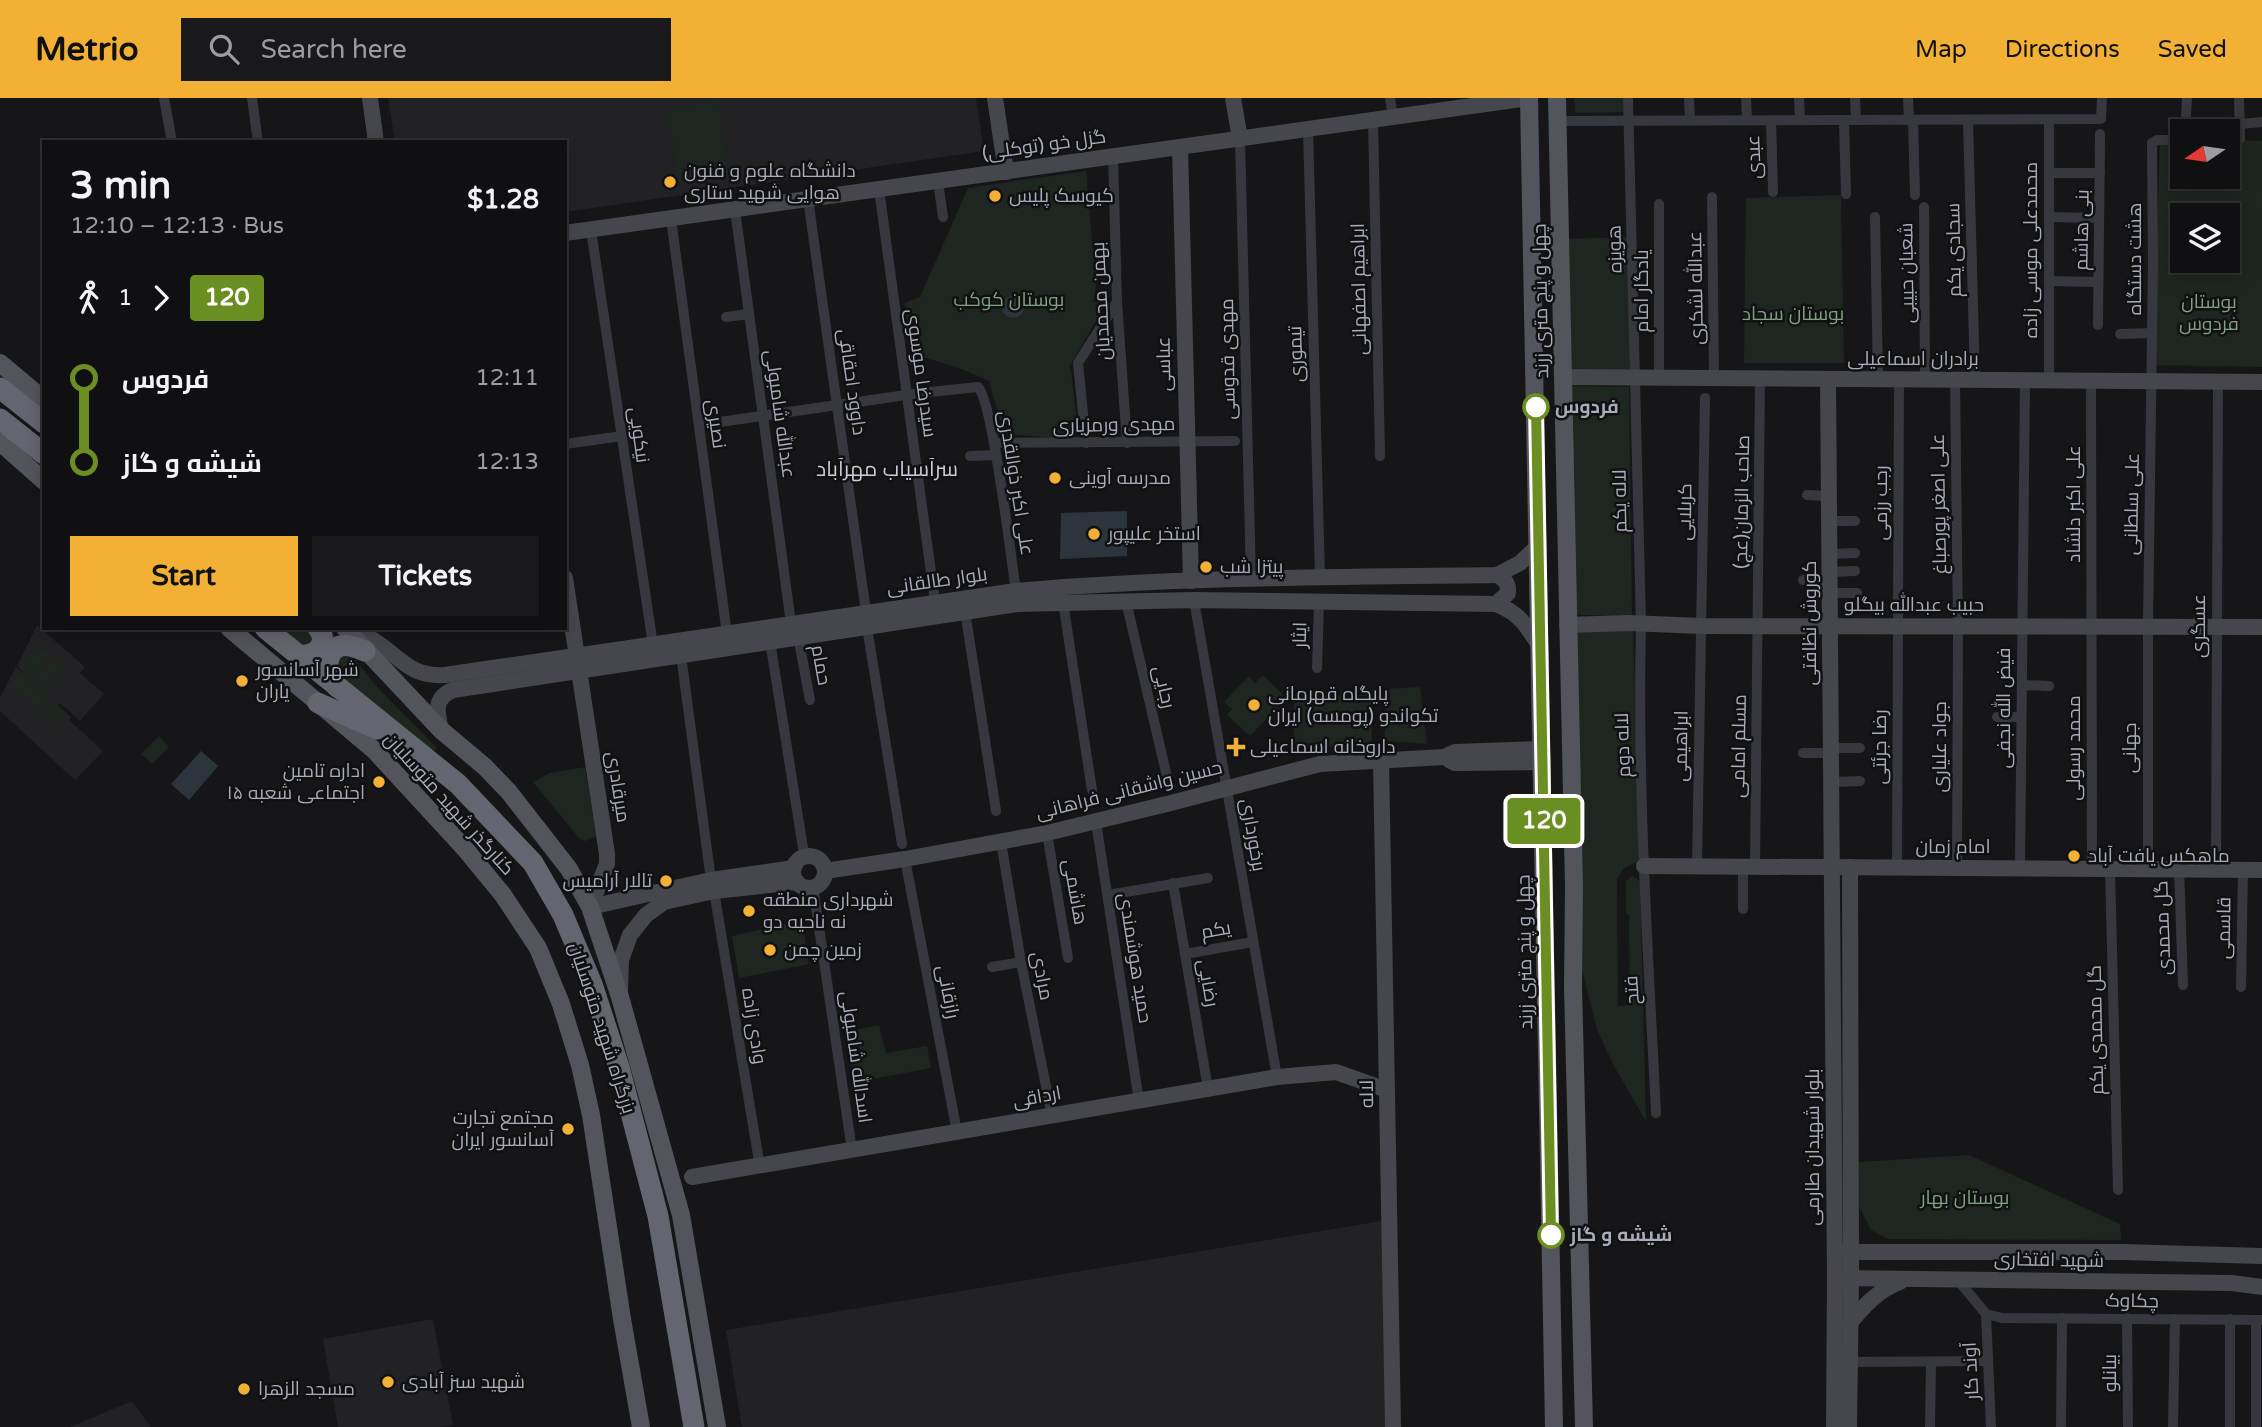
<!DOCTYPE html>
<meta charset="utf-8">
<style>
body{margin:0;font-family:"Varela Round",Cairo,sans-serif;background:#19191b;color:#f1f3f6;height:100vh;display:flex;flex-direction:column;font-size:26px;white-space:nowrap}
*{box-sizing:border-box;margin:0}
p{font-size:23px;color:#9c9d9f}
.icon{flex:none;width:38px;height:38px;fill:none;stroke:currentColor;stroke-width:2;stroke-linecap:round;stroke-linejoin:round}
.map{position:relative;flex:1;overflow:hidden}
.panel{position:absolute;left:42px;top:42px;width:525px;height:490px;display:flex;flex-direction:column;background:#101012;border-radius:0px;box-shadow:0 4px 18px #0003,0 0 0 2px #303032}
.panel>*{flex:none}
.badge{padding:0 14px;border-radius:5px;font-size:24px;line-height:46px}
.needle{width:46px;rotate:257deg}
.controls{position:absolute;left:2170px;top:21px;display:grid;gap:14px}
.controls a{display:grid;place-items:center;width:70px;height:70px;border-radius:0px;background:#101012;box-shadow:0 4px 18px #0003,0 0 0 2px #303032;font-size:35px}
.map>.badge{position:absolute;translate:-50% -50%;box-shadow:0 0 0 4px #fff}
.legs{display:flex;align-items:center;gap:10px;height:77px;padding:0 28px;font-size:23px}
.legs p{margin-inline-start:auto}
.overview{display:flex;align-items:center;justify-content:space-between;height:119px;padding:0 28px}
h1{font-size:38px;font-weight:800;line-height:52px}
.button{display:flex;gap:14px;margin-top:auto;padding:14px 28px}
.button a{flex:1;height:80px;border-radius:0px;background:#f2b134;color:#111;font-size:28px;font-weight:800;line-height:80px;text-align:center}
.button a+a{background:#19191b;color:#f1f3f6}
ul{padding:0 28px;list-style:none}
li{display:flex;align-items:center;gap:24px;height:84px;font-size:26px}
li i{display:grid;place-items:center;width:10px;height:100%;margin:0 9px;background:currentColor}
li i::after{content:'';width:18px;height:18px;margin:-9px;border:5px solid;border-radius:50%;background:#101012}
li p{margin-inline-start:auto}
li:first-child i{background:linear-gradient(#0000 50%,currentColor 0)}
li:last-child i{background:linear-gradient(currentColor 50%,#0000 0)}
header{display:flex;align-items:center;gap:42px;box-sizing:border-box;height:98px;padding:0 35px;background:#f2b134;color:#111}
header strong{font-size:33px}
nav{display:flex;gap:38px;margin-inline-start:auto;font-size:24px}
.search{width:490px;height:63px;background:#19191b;display:flex;align-items:center;gap:18px;box-sizing:border-box;padding:0 24px;border-radius:0px;color:#9c9d9f;font-size:26px}
.map>svg:first-child{display:block}
</style>
<header>
<strong>Metrio</strong>
<div class="search"><svg class="icon" aria-label="search" viewBox="0 0 24 24"><circle cx="10" cy="10" r="6"/><path d="M15 15l6 6"/></svg>Search here</div>
<nav><a>Map</a><a>Directions</a><a>Saved</a></nav>
</header>
<div class="map">
<svg width="2262" height="1329" viewBox="0 0 2262 1329">
<rect width="100%" height="100%" fill="#161618"/>
<!-- built -->
<g fill="#222225">
<path d="M388 0H976L984 53 565 114V44H395Z"/>
<path d="M37 527 85 569 80 575 104 596 80 623 60 605 58 607 71 619 69 622 103 653 75 682 0 613V600L16 569 26 577 17 568Z"/>
<path d="M1382 1123 1387 1329H742L726 1232Z"/>
<path d="M433 1221 453 1327 441 1329H338L323 1241Z"/>
<path d="M132 1303 151 1329H70Z"/>
</g>
<!-- green -->
<g fill="#1e261f" fill-rule="evenodd">
<path d="M1574 0H1624L1625 14 1575 15Z"/>
<path d="M719 3 729 81 678 87 668 10Z"/>
<path d="M2160 41H2182V79H2228V42L2262 43V269L2153 267ZM2182 117H2228V163H2182Z"/>
<path d="M1086 73 1096 188 1093 204H1107L1069 269 1071 273 1078 330 1071 341 1004 336 989 283 962 271 910 255 905 205 920 199 968 90Z"/>
<path d="M1841 97 1844 265H1744L1746 100Z"/>
<path d="M1629 139V274L1571 275 1566 141Z"/>
<path d="M1569 288 1629 289 1632 518 1580 517 1575 514Z"/>
<path d="M282 530H311L318 542 305 550Z"/>
<path d="M329 530 378 590 437 650 432 655 312 560Z"/>
<path d="M1633 531 1640 754 1637 764 1624 770 1617 781 1618 908 1630 907 1629 817 1626 816V783L1632 778 1640 783 1646 1023 1615 970 1597 932 1582 872 1576 534Z"/>
<path d="M38 546 50 556 32 579 19 569Z"/>
<path d="M53 559 64 568 46 590 35 581Z"/>
<path d="M20 575 49 599 39 611 10 588Z"/>
<path d="M1263 577 1286 600 1250 638 1227 617 1232 611 1224 604 1249 578 1255 585Z"/>
<path d="M1420 589 1427 646 1385 643V591Z"/>
<path d="M1371 597 1372 648 1294 649V598Z"/>
<path d="M51 604 68 619 59 628 42 614Z"/>
<path d="M159 638 169 649 152 666 141 656Z"/>
<path d="M585 669 596 738 585 743 580 741 533 684 550 675Z"/>
<path d="M802 822 809 866 739 880 732 838Z"/>
<path d="M879 927 886 955 927 948 931 970 856 984 846 934Z"/>
<path d="M1969 1057 2120 1126 2121 1142 1888 1141 1871 1132 1859 1108V1064Z"/>
</g>
<!-- water -->
<g fill="#2c353c">
<circle cx="1013" cy="209" r="11"/>
<path d="M1127 413V458L1060 461 1061 415Z"/>
<path d="M201 653 218 668 189 702 171 686Z"/>
</g>
<g fill="none" stroke-linecap="round" stroke-linejoin="round">
<!-- street -->
<g stroke="#37383d" stroke-width="10">
<path d="M164 0 172 44"/>
<path d="M252 0 258 44"/>
<path d="M1390 0 1393 19"/>
<path d="M1628 0 1641 526C1637 689 1648 852 1656 1015"/>
<path d="M1689 0 1690 22"/>
<path d="M1746 0 1747 22"/>
<path d="M1799 0 1800 22"/>
<path d="M1855 0 1856 22"/>
<path d="M1908 0 1909 22"/>
<path d="M2186 18 2187 0"/>
<path d="M1373 22 1380 358"/>
<path d="M1771 22 1773 94"/>
<path d="M1844 22 1846 96"/>
<path d="M1913 22 1915 97"/>
<path d="M1968 22 1975 282"/>
<path d="M1558 23 2101 21 2102 0"/>
<path d="M2240 26 2262 24"/>
<path d="M1308 31 1320 479"/>
<path d="M1240 41 1251 481"/>
<path d="M2228 41H2240L2239 0"/>
<path d="M1113 58 1117 204 1127 345"/>
<path d="M2049 75H2100"/>
<path d="M938 83 943 119"/>
<path d="M879 91 935 504"/>
<path d="M1712 99 1714 280"/>
<path d="M808 101 866 514"/>
<path d="M1659 106V280"/>
<path d="M1924 109 1925 282"/>
<path d="M735 112 791 525"/>
<path d="M1875 119 1878 281"/>
<path d="M2049 119 2099 120"/>
<path d="M671 121 727 536"/>
<path d="M591 132 653 547"/>
<path d="M2049 183 2098 184"/>
<path d="M726 219 749 216"/>
<path d="M2098 227 2100 36"/>
<path d="M2120 236 2152 235"/>
<path d="M1955 282 1958 529 1957 770"/>
<path d="M2049 283V22"/>
<path d="M2091 283 2092 771"/>
<path d="M699 327 920 295 978 289C993 303 1011 462 1016 493"/>
<path d="M994 345 1235 343"/>
<path d="M1086 345 1078 265 1117 204"/>
<path d="M565 346 622 338"/>
<path d="M970 358 996 357"/>
<path d="M1807 397 1829 398"/>
<path d="M1830 423H1855"/>
<path d="M1830 456 1855 455"/>
<path d="M1830 474 1855 473"/>
<path d="M1803 482H1831"/>
<path d="M1831 495H1857"/>
<path d="M1194 502 1277 979"/>
<path d="M1126 503 1168 683"/>
<path d="M1063 504 1092 692"/>
<path d="M965 513 996 713"/>
<path d="M867 529 902 746"/>
<path d="M798 538 810 602"/>
<path d="M770 543 803 750 806 758"/>
<path d="M681 557 711 782"/>
<path d="M1317 570 1319 505"/>
<path d="M2022 587 2049 588"/>
<path d="M1997 619H2021"/>
<path d="M1832 650H1860"/>
<path d="M1803 655H1831"/>
<path d="M1832 684 1860 683"/>
<path d="M1096 724 1139 1003"/>
<path d="M1047 735 1068 860"/>
<path d="M1001 744 1021 864 1052 1018"/>
<path d="M905 761 957 1034"/>
<path d="M1697 768 1705 300"/>
<path d="M1755 769 1760 280"/>
<path d="M1897 769 1899 281"/>
<path d="M2020 770 2025 282"/>
<path d="M2110 771 2118 1092"/>
<path d="M2148 771V529L2153 164 2152 45 2157 42H2182"/>
<path d="M2179 771 2183 887"/>
<path d="M2216 772 2218 284"/>
<path d="M1173 785 1208 991"/>
<path d="M813 789 852 1052"/>
<path d="M714 793 760 1069"/>
<path d="M1108 797 1208 780"/>
<path d="M1743 811V769"/>
<path d="M1185 856 1253 844"/>
<path d="M992 869 1021 864"/>
<path d="M2241 889 2243 772"/>
<path d="M1958 1182 1986 1216 2002 1220 2262 1222"/>
<path d="M1986 1216 1991 1329"/>
<path d="M2127 1220 2128 1329"/>
<path d="M2256 1222V1329"/>
<path d="M1850 1264 1988 1263"/>
<path d="M1930 1329 1931 1265"/>
<path d="M2061 1329 2062 1220"/>
<path d="M2173 1329 2175 1221"/>
<path d="M2230 1329V1221"/>
</g>
<!-- secondary -->
<g stroke="#45474d" stroke-width="16">
<path d="M370 0 376 44"/>
<path d="M995 0 1006 74"/>
<path d="M1233 0 1240 41"/>
<path d="M1180 49 1191 483"/>
<path d="M565 135 1529 0"/>
<path d="M1563 279 2262 284"/>
<path d="M1828 281 1835 1181 1834 1329"/>
<path d="M565 480 607 756V766L590 809"/>
<path d="M1496 506 1508 495C1509 485 1505 482 1497 477"/>
<path d="M1567 527 1629 525 1701 528 2262 529"/>
<path d="M350 530C358 534 367 538 375 543 401 560 410 579 445 577L1016 493C1175 479 1336 479 1497 477L1520 465 1538 448"/>
<path d="M441 632C437 615 433 600 453 592L1017 506 1194 502 1496 506C1519 515 1526 527 1539 547"/>
<path d="M1381 662 1393 1329"/>
<path d="M1449 662 1455 665 1543 664"/>
<circle cx="809" cy="774" r="16"/>
<path d="M1644 768 2262 772"/>
<path d="M825 773 905 761 1047 735 1171 705 1320 666 1444 659 1455 654 1542 651"/>
<path d="M590 809 711 782 794 770"/>
<path d="M620 893 621 862 630 837 646 817 664 804 714 793 797 784"/>
<path d="M692 1079 1277 979 1336 974 1387 992"/>
<path d="M1841 1154H2123L2262 1158"/>
<path d="M1841 1180 2232 1185 2262 1189"/>
<path d="M1849 1226C1864 1208 1878 1192 1900 1184"/>
<path d="M1849 1329 1851 1180 1850 769"/>
</g>
<!-- primary -->
<g stroke="#53555c" stroke-width="18">
<path d="M1529 0 1554 1329"/>
<path d="M1557 0 1574 789 1573 889 1584 1329"/>
<path d="M0 265 44 302"/>
<path d="M0 344 44 383"/>
<path d="M229 530 374 652 466 752 503 797 538 850 561 906 580 967 591 1017 622 1221 641 1329"/>
<path d="M345 530 441 632 485 669 509 694 569 771 590 809 620 899 681 1117 717 1329"/>
</g>
<!-- highway -->
<g stroke="#63666e" stroke-width="21">
<path d="M0 290 44 325"/>
<path d="M0 321 44 356"/>
<path d="M265 530 458 686 533 765 563 817 592 886 619 969 658 1118 694 1329"/>
<path d="M306 557C320 555 328 542 318 530"/>
<path d="M337 589C335 584 330 579 328 574 327 568 328 562 330 557 338 542 353 548 365 553"/>
<path d="M318 605 377 631"/>
</g>
</g>
<g fill="none" stroke-linecap="round" stroke-linejoin="round">
<defs>
<path id="line-1" d="M1536 309 1551 1137"/>
</defs>
<!-- line-1 casing -->
<use href="#line-1" stroke="#fff" stroke-width="16"/>
<!-- line-1 -->
<use href="#line-1" stroke="#6b8e23" stroke-width="10"/>
</g>
<!-- markers -->
<g fill="#f2b134" stroke="#111113" stroke-width="2.5">
<circle cx="670" cy="84" r="7"/>
<circle cx="995" cy="98" r="7"/>
<circle cx="1055" cy="380" r="7"/>
<circle cx="1094" cy="436" r="7"/>
<circle cx="1206" cy="469" r="7"/>
<circle cx="242" cy="583" r="7"/>
<circle cx="1254" cy="607" r="7"/>
<path d="M1232.5 638.5h7v7h7v7h-7v7h-7v-7h-7v-7h7z"/>
<circle cx="379" cy="684" r="7"/>
<circle cx="2074" cy="758" r="7"/>
<circle cx="666" cy="783" r="7"/>
<circle cx="749" cy="813" r="7"/>
<circle cx="770" cy="852" r="7"/>
<circle cx="568" cy="1031" r="7"/>
<circle cx="388" cy="1284" r="7"/>
<circle cx="244" cy="1291" r="7"/>
</g>
<g fill="#fff" stroke="#6b8e23" stroke-width="3.5">
<circle cx="1536" cy="309" r="12"/>
<circle cx="1551" cy="1137" r="12"/>
</g>
<g text-anchor="middle" dominant-baseline="central" stroke-width="5" stroke-linejoin="round" paint-order="stroke">
<!-- street labels -->
<g font-size="19" fill="#a8adb8" stroke="#111113">
<text transform="translate(1044 47) rotate(-8)">گزل خو (توکلی)</text>
<text transform="translate(1754 59) rotate(-92)">عبدی</text>
<text transform="translate(2082 132) rotate(-89)">بنی هاشم</text>
<text transform="translate(1615 151) rotate(-91)">هویزه</text>
<text transform="translate(1954 152) rotate(-91)">سجادی یکم</text>
<text transform="translate(2031 152) rotate(-90)">محمدعلی موسی زاده</text>
<text transform="translate(2135 161) rotate(-90)">هشت دستگاه</text>
<text transform="translate(1907 175) rotate(-91)">شعبان حبیبی</text>
<text transform="translate(1696 190) rotate(-91)">عبدالله لشکری</text>
<text transform="translate(1359 191) rotate(-91)">ابراهیم اصفهانی</text>
<text transform="translate(1642 193) rotate(-90)">یادگار امام</text>
<text transform="translate(1101 203) rotate(-93)">بهمن محمدیان</text>
<text transform="translate(1541 203) rotate(-91)">چهل و پنج متری زرند</text>
<text transform="translate(1296 256) rotate(-92)">تیموری</text>
<text transform="translate(1228 261) rotate(-91)">مهدی قدوسی</text>
<text x="1913" y="261">برادران اسماعیلی</text>
<text transform="translate(1164 266) rotate(-91)">عباسی</text>
<text transform="translate(921 275) rotate(82)">سیدرضا موسوی</text>
<text transform="translate(852 284) rotate(82)">داوود احقاقی</text>
<text transform="translate(780 316) rotate(82)">عبدالله شامبولی</text>
<text transform="translate(716 326) rotate(82)">نصیری</text>
<text transform="translate(1114 327) rotate(-1)">مهدی ورمزیاری</text>
<text transform="translate(639 337) rotate(82)">نیکویی</text>
<text transform="translate(1016 385) rotate(81)">علی اکبر ذوالقدری</text>
<text transform="translate(1620 403) rotate(-91)">لاله یکم</text>
<text transform="translate(1742 404) rotate(-89)">صاحب الزمان(عج)</text>
<text transform="translate(1881 405) rotate(-90)">رجب رزمی</text>
<text transform="translate(1939 406) rotate(-91)">علی اصغر پورصباغ</text>
<text transform="translate(2074 406) rotate(-90)">علی اکبر دلشاد</text>
<text transform="translate(2132 406) rotate(-89)">علی سلطانی</text>
<text transform="translate(1685 414) rotate(-89)">کربلایی</text>
<text transform="translate(937 483) rotate(-8)">بلوار طالقانی</text>
<text x="1914" y="507">حبیب عبدالله بیگلو</text>
<text transform="translate(1810 525) rotate(-90)">کوروش نظافتی</text>
<text transform="translate(2199 528) rotate(-90)">عسگری</text>
<text transform="translate(1300 537) rotate(-89)">ایثار</text>
<text transform="translate(821 567) rotate(80)">حمام</text>
<text transform="translate(1164 589) rotate(77)">رجایی</text>
<text transform="translate(2004 610) rotate(-90)">فیض الله نجفی</text>
<text transform="translate(1623 647) rotate(-92)">لاله دوم</text>
<text transform="translate(1681 648) rotate(-89)">ابراهیمی</text>
<text transform="translate(1739 648) rotate(-89)">مسلم امامی</text>
<text transform="translate(1880 649) rotate(-90)">رضا جرئتی</text>
<text transform="translate(1940 649) rotate(-90)">جواد علیاری</text>
<text transform="translate(2074 650) rotate(-90)">محمد رسولی</text>
<text transform="translate(2130 650) rotate(-90)">جهانی</text>
<text transform="translate(618 689) rotate(81)">میرقادری</text>
<text transform="translate(1129 692) rotate(-14)">حسین واشقانی فراهانی</text>
<text transform="translate(449 706) rotate(48)">کنارگذر شهید متوسلیان</text>
<text transform="translate(1253 737) rotate(80)">برخورداری</text>
<text x="1953" y="749">امام زمان</text>
<text transform="translate(1075 794) rotate(80)">هاشمی</text>
<text transform="translate(2163 830) rotate(-92)">گل محمدی</text>
<text transform="translate(2224 830) rotate(-89)">قاسمی</text>
<text transform="translate(1216 832) rotate(-10)">یکم</text>
<text transform="translate(1525 854) rotate(-91)">چهل و پنج متری زرند</text>
<text transform="translate(1135 860) rotate(81)">حمید هوشمندی</text>
<text transform="translate(1042 878) rotate(79)">مرادی</text>
<text transform="translate(1208 885) rotate(80)">رضایی</text>
<text transform="translate(1632 892) rotate(-93)">فتح</text>
<text transform="translate(948 894) rotate(79)">رازقانی</text>
<text transform="translate(754 928) rotate(81)">وادی زاده</text>
<text transform="translate(602 930) rotate(72)">بزرگراه شهید متوسلیان</text>
<text transform="translate(2096 932) rotate(-91)">گل محمدی یکم</text>
<text transform="translate(856 959) rotate(82)">اسدالله شامبولی</text>
<text transform="translate(1367 996) rotate(-91)">لاله</text>
<text transform="translate(1037 999) rotate(-10)">ارداقی</text>
<text transform="translate(1813 1049) rotate(-90)">بلوار شهیدان طارمی</text>
<text transform="translate(2049 1162) rotate(1)">شهید افتخاری</text>
<text transform="translate(2132 1203) rotate(1)">چکاوک</text>
<text transform="translate(1971 1273) rotate(-93)">آوند کار</text>
<text transform="translate(2110 1275) rotate(-90)">بیانلو</text>
</g>
<!-- poi labels -->
<g font-size="19" fill="#a8adb8" stroke="#111113" text-anchor="start">
<text x="684" y="73">دانشگاه علوم و فنون<tspan x="684" dy="22">هوایی شهید ستاری</tspan></text>
<text x="1009" y="98">کیوسک پلیس</text>
<text x="1069" y="380">مدرسه آوینی</text>
<text x="1108" y="436">استخر علیپور</text>
<text x="1220" y="469">پیتزا شب</text>
<text x="256" y="572">شهر آسانسور<tspan x="256" dy="22">یاران</tspan></text>
<text x="1268" y="596">پایگاه قهرمانی<tspan x="1268" dy="22">تکواندو (پومسه) ایران</tspan></text>
<text x="1250" y="649">داروخانه اسماعیلی</text>
<text x="365" y="673" text-anchor="end">اداره تامین<tspan x="365" dy="22">اجتماعی شعبه ۱۵</tspan></text>
<text x="2088" y="758">ماهکس یافت آباد</text>
<text x="652" y="783" text-anchor="end">تالار آرامیس</text>
<text x="763" y="802">شهرداری منطقه<tspan x="763" dy="22">نه ناحیه دو</tspan></text>
<text x="784" y="852">زمین چمن</text>
<text x="554" y="1020" text-anchor="end">مجتمع تجارت<tspan x="554" dy="22">آسانسور ایران</tspan></text>
<text x="402" y="1284">شهید سبز آبادی</text>
<text x="258" y="1291">مسجد الزهرا</text>
</g>
<!-- park labels -->
<g font-size="19" fill="#7fa381" stroke="#111113">
<text x="1009" y="202">بوستان کوکب</text>
<text x="2209" y="204">بوستان<tspan x="2209" dy="22">فردوس</tspan></text>
<text x="1793" y="216">بوستان سجاد</text>
<text x="1965" y="1100">بوستان بهار</text>
</g>
<!-- stop labels -->
<g font-size="19" font-weight="bold" fill="#a8adb8" stroke="#111113" text-anchor="start">
<text x="1555" y="309">فردوس</text>
<text x="1570" y="1137">شیشه و گاز</text>
</g>
<!-- neighbourhood labels -->
<g font-size="21" fill="#c9ccd4" stroke="#111113">
<text x="887" y="371">سرآسیاب مهرآباد</text>
</g>
</g>
</svg>
<div class="controls">
<a><svg class="needle" viewBox="-14 -14 28 28"><path d="M0-13l5 13h-10z" fill="#e53935"/><path d="M0 13l5-13h-10z" fill="#9c9d9f"/></svg></a>
<a><svg class="icon" aria-label="layers" viewBox="0 0 24 24"><path d="M12 4l9 5-9 5-9-5zM3 14l9 5 9-5"/></svg></a>
</div>
<b class="badge" style="left:1544px;top:723px;background:#6b8e23;color:#fff">120</b>
<section class="panel">
<div class="overview"><div><h1>3 min</h1><p>12:10 – 12:13 · Bus</p></div><b>$1.28</b></div>
<div class="legs"><svg class="icon" aria-label="walk" viewBox="0 0 24 24"><circle cx="13" cy="4" r="2"/><path d="M13 8l-2 6 4 7M11 14l-3 7M7 12l3-4h3l4 4"/></svg>1<svg class="icon" aria-label="forward" viewBox="0 0 24 24"><path d="M9 5l7 7-7 7"/></svg><b class="badge" style="background:#6b8e23;color:#fff">120</b></div>
<ul>
<li><i style="color:#6b8e23"></i><b>فردوس</b><p>12:11</p></li>
<li><i style="color:#6b8e23"></i><b>شیشه و گاز</b><p>12:13</p></li>
</ul>
<div class="button"><a>Start</a><a>Tickets</a></div>
</section>
</div>
